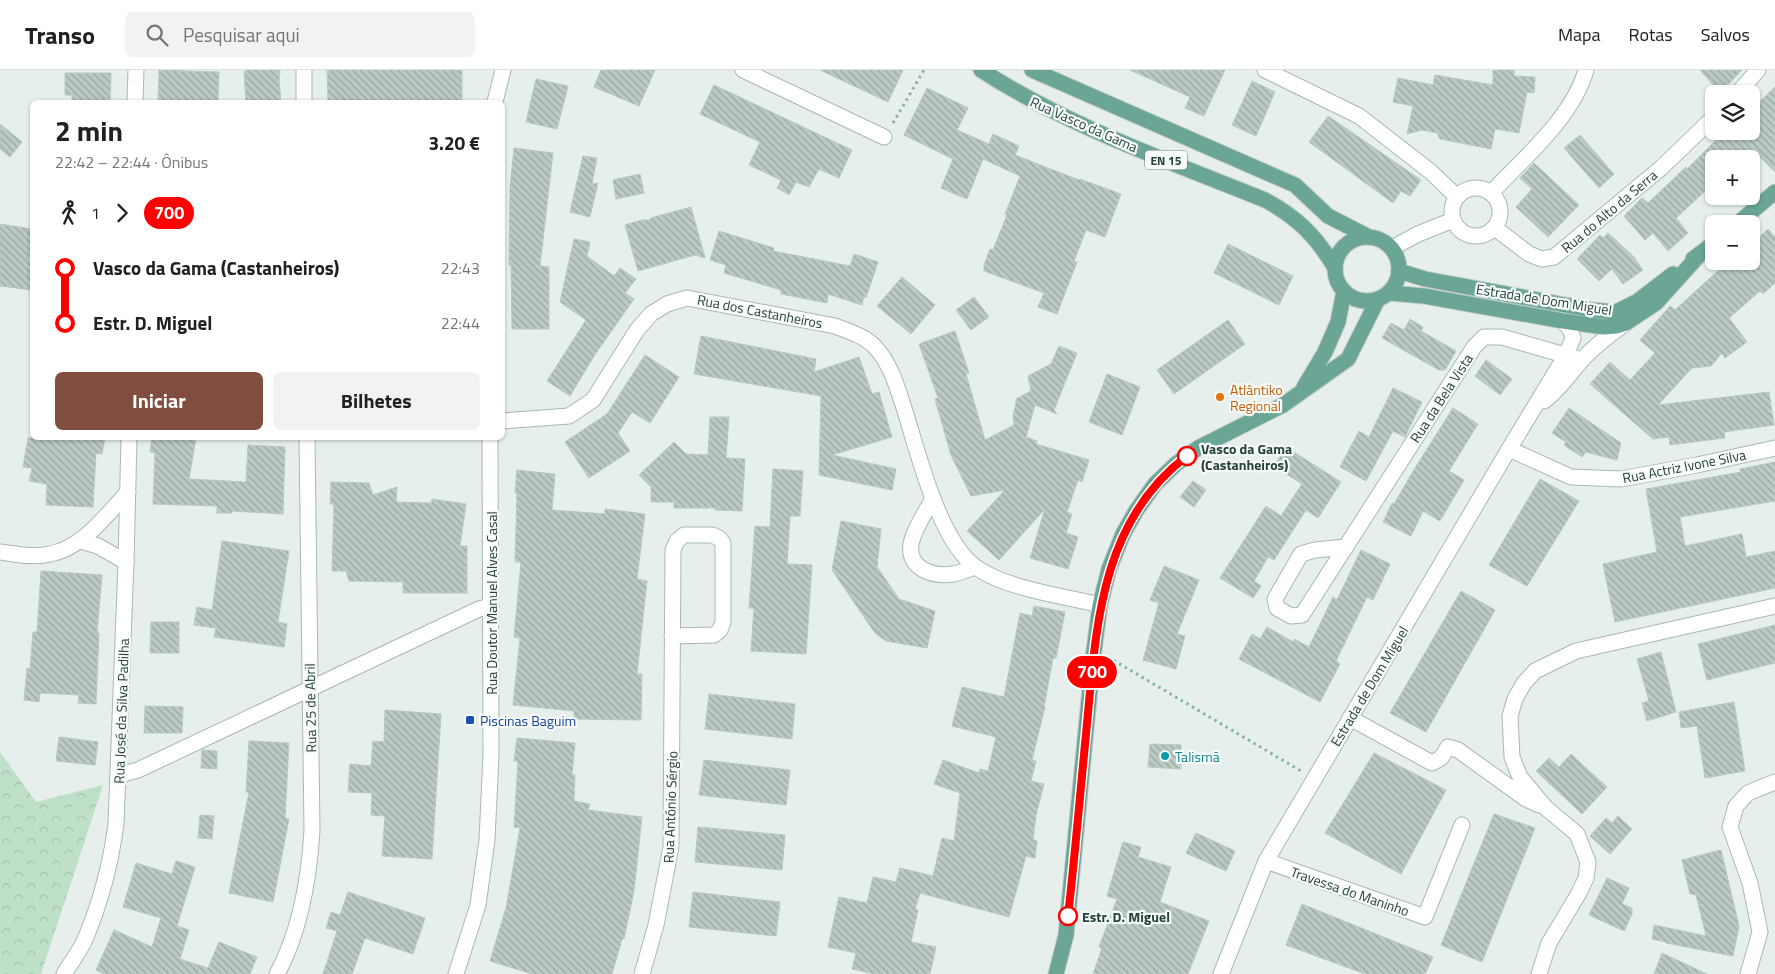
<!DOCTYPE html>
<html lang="pt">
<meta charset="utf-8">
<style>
body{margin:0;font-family:"Titillium Web",sans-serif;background:#f2f2f2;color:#202124;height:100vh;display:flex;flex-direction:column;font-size:19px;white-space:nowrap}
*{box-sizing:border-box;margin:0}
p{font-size:16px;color:#757577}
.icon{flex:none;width:28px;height:28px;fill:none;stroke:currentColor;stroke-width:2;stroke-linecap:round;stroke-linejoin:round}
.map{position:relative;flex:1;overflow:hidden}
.panel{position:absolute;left:30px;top:30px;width:475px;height:340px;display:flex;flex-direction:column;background:#fff;border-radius:8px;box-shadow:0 1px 4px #0004}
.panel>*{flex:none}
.badge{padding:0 10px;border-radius:16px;font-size:18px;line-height:32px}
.buttons{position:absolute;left:1705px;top:15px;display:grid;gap:10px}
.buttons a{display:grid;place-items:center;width:55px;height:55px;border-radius:8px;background:#fff;box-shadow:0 1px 4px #0004;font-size:25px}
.map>.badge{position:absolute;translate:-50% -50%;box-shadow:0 0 0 2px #fff}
.legs{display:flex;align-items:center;gap:8px;height:55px;padding:0 25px;font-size:16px}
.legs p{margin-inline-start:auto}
.headline{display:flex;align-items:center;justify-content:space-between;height:85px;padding:0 25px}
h1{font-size:28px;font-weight:700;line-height:38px}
.primary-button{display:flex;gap:10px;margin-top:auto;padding:10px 25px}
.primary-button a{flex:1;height:58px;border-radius:8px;background:#7f4e3f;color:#fff;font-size:20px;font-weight:700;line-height:58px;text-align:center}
.primary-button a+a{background:#f2f2f2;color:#202124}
ul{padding:0 25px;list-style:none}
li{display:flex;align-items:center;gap:18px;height:55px;font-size:19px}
li i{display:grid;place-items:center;width:8px;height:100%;margin:0 6px;background:currentColor}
li i::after{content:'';width:12px;height:12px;margin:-6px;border:4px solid;border-radius:50%;background:#fff}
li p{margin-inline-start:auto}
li:first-child i{background:linear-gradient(#0000 50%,currentColor 0)}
li:last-child i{background:linear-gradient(currentColor 50%,#0000 0)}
header{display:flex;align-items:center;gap:30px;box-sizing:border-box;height:70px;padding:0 25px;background:#fff;border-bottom:1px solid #e0e0e0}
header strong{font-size:24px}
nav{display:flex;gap:28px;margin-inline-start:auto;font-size:18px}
.search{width:350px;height:45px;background:#f2f2f2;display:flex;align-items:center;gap:12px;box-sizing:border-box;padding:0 18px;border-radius:8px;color:#757577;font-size:19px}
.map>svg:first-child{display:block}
</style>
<header>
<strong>Transo</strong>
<div class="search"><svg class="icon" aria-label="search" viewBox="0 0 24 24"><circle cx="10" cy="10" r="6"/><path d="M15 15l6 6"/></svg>Pesquisar aqui</div>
<nav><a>Mapa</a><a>Rotas</a><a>Salvos</a></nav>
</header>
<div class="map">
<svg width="1775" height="904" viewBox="0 0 1775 904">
<defs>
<pattern id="forest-crowns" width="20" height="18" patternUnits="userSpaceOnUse" patternTransform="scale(1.25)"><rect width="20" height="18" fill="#bfe0c8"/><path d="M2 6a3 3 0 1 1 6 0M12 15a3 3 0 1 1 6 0" fill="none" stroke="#a4c1ad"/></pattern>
<pattern id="building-back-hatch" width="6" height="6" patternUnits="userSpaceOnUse" patternTransform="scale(1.25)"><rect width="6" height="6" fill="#bbcac4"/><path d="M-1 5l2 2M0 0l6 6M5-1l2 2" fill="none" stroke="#98a6a0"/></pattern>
</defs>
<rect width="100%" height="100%" fill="#e6efeb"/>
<!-- forest -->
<path fill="url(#forest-crowns)" d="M0 682 36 732 103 715 41 904H0Z"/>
<!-- building -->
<g fill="url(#building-back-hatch)" stroke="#b8c9c2">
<path d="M159 0 219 2 218 32H158Z"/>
<path d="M246 0H280L279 11 281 32H246L244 2Z"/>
<path d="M327 0H462V32H328Z"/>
<path d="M601 0H655L639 36 594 17Z"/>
<path d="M820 0H903L888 32Z"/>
<path d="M1130 0H1225L1204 46 1185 38 1190 27Z"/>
<path d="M1493 0H1514V6L1535 7 1534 23 1527 22 1519 63 1495 59 1491 79 1440 69 1437 63 1422 60 1407 64 1413 36 1393 32 1398 8 1433 15 1435 5 1493 15Z"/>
<path d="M1700 0H1742L1720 23Z"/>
<path d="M65 3H111L110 32H72V25H65Z"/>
<path d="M536 9 568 16 557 59 526 52Z"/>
<path d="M1252 11 1275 22 1256 66 1232 55Z"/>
<path d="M714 15 852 80 839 108 819 99 809 117 796 112 789 125 777 118 781 110 749 95 760 72 700 44Z"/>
<path d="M1775 17V102L1752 79 1742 89H1714V113L1676 148 1688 163 1668 181 1653 163 1645 170 1624 146 1642 128 1648 133 1686 97 1687 99 1725 61H1751V40Z"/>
<path d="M927 18 968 38 957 60 989 74 993 64 1019 76 1015 85 1079 110 1080 109 1121 124 1105 167 1086 160 1074 191 1077 192 1057 244 1038 237 1044 223 984 201V195L990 179 993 180 1007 145 1005 144 1020 106 983 89 967 129 941 118 953 89 904 65Z"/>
<path d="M1328 46 1421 110 1410 126 1401 121 1393 133 1309 72Z"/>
<path d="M0 54 22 72 10 87 0 79Z"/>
<path d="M1580 65 1614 104 1599 118 1564 78Z"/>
<path d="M514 78 553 83 540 196 549 197V259H512L511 195H509L510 118Z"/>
<path d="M583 86 597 88 592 114 598 113 590 147 570 142Z"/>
<path d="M1534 93 1579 135 1548 167 1516 137 1532 119 1520 108Z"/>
<path d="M640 104 644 123 616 129 613 110Z"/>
<path d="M691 137 705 188 695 185 638 201 625 155 642 150H649V152L651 148Z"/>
<path d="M0 154 32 159 29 191 32 192V220L0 216Z"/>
<path d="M1768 159 1775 167V213L1763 224 1760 221 1729 248 1747 272 1725 288 1722 283 1711 296 1692 298 1658 335 1769 322 1774 355 1724 362 1725 368 1670 375 1669 367 1653 369 1590 314 1610 292 1630 310 1655 283 1640 270 1670 236 1675 240 1722 197 1725 200 1734 191H1751V175Z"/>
<path d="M719 161 774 178 773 181 850 196 854 184 878 192 866 228 864 226 862 235 828 224 827 233 781 224V220L724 203 726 195 710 190Z"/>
<path d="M1608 163 1633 186 1643 200 1623 214 1612 199 1599 211 1577 189 1600 165 1603 168Z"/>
<path d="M574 169 590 172 587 186 614 206 620 198 636 209 625 223 634 229 594 286 570 326 547 311 586 250 560 232Z"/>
<path d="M1228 174 1293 206 1279 235 1214 203Z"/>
<path d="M902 207 935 235 911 264 877 236Z"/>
<path d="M974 227 989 247 971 260 956 240Z"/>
<path d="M1410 249 1423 257 1421 261 1456 281 1445 300H1439L1382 268 1391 253 1404 260Z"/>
<path d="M1228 250 1245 274 1174 324 1157 300Z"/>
<path d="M955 261 969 303 966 304 985 370 1014 355 1013 345 1016 334V329L1031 321 1028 306 1051 294 1059 276 1077 283 1054 340 1057 344 1035 335 1026 367 1037 371 1036 374 1089 390 1082 412 1078 410 1067 442 1072 444 1066 463 1078 467 1068 499 1030 488 1045 439 999 490 967 461 1005 420 971 426 951 385 935 329 938 328 919 274Z"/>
<path d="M701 266 816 289 814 302 859 287 872 324 879 322 892 367 832 385 896 399 892 420 819 405 821 326 694 304Z"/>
<path d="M645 285 679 307 650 353 632 342 618 363 630 381 589 408 565 372 607 344Z"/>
<path d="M1486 290 1512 309 1500 325 1475 306Z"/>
<path d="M1107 304 1140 317 1122 365 1089 352Z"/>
<path d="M1393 318 1422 332 1405 367 1393 361 1366 411 1340 397 1359 361 1369 367Z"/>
<path d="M1453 338 1478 354 1449 401 1464 410 1440 451 1423 441 1411 466 1383 452 1392 433 1394 434 1415 398Z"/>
<path d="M1569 338 1621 373 1617 390 1586 382 1582 387 1564 375 1566 372 1552 363Z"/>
<path d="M710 347H729L726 388 745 389 742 441 715 440 716 438H674V432H651V417L639 405 674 372 686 384 708 385Z"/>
<path d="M28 368H105L102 384 96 383 93 437 46 435 47 414 29 411 32 398 23 397Z"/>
<path d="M152 368H196L189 409 246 412 248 375 285 377 283 444 232 441V443H217V436L153 434 155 383 150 382Z"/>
<path d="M1286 377 1341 412 1318 448 1306 440 1274 490 1268 487 1254 511 1261 516 1253 528 1220 508 1266 436 1281 446 1302 414 1274 396Z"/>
<path d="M1775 392V431L1680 447 1685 476 1742 464 1746 487 1775 481V518L1615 552 1603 494 1657 482 1646 419 1741 402 1740 399Z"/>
<path d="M773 399 803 401 800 446H790L787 494 812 495 806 584 751 581 754 538H749L755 456 770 457Z"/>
<path d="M517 400 555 404 552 440 605 444V439L645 444 637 509 647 511 637 604H642L641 650 574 649V641L513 635 520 568 514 567 521 492H515L517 423H515Z"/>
<path d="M1540 409 1579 431 1527 516 1489 495Z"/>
<path d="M1193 411 1206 420 1194 437 1180 427Z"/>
<path d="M331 412 369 413 373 425 397 417 396 432 431 433 432 429 466 434 460 476H467V523H403V512L349 511 346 501H332L334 434H330Z"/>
<path d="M841 451 881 459 877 497 899 529 935 541 927 578 886 571 875 563 832 500Z"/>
<path d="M222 471 289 481 278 552 287 554 284 577 214 567 216 558 194 555 197 537 212 540Z"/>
<path d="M1361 480 1390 494 1373 530 1367 527 1336 591 1340 594 1320 632 1239 589 1252 564 1260 569 1267 557 1293 572 1294 569 1309 577 1333 527 1337 530Z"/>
<path d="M1164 496 1199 510 1177 564 1185 566 1176 599 1143 590 1159 533 1150 530Z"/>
<path d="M41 501 102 505 97 563H99L96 634 78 633 79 625 40 623 39 632 24 630 27 598 30 599 33 562H37Z"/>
<path d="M1461 521 1495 540 1426 662 1390 643Z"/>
<path d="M1034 536 1065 542 1056 588H1053L1044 637H1045L1032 690 1036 691 1031 711 1044 714 1036 745 1033 770 1037 771 1035 788 1026 786 1009 847 920 823 915 839 918 840 911 872 936 877 930 904H874L852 899 856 883 828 877 839 827 867 833 873 807 896 812 900 798 933 806 942 768 954 771 960 723 934 714 943 690 979 703 980 699 988 701 996 667 952 656 962 617 1004 627 1020 543 1032 546Z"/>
<path d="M151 552H179V583H150Z"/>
<path d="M1775 555V593L1707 610 1698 574Z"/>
<path d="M1661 582 1676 642 1647 651 1642 633 1649 631 1637 589Z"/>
<path d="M709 624 795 634 792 669 705 659Z"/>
<path d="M1734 632 1745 701 1705 708 1697 656 1681 658 1679 642Z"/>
<path d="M145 636 183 637 182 663H144Z"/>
<path d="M385 640 441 644 432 789 382 786 385 746 371 745 372 723 348 722 350 694 371 696 373 671 384 672Z"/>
<path d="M59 667 98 672 95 695 56 691Z"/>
<path d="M517 668 575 673 572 705H575L574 731 590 734 588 740 642 747 634 821 624 869H622L612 904H532L490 891 506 838 520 758 514 757 518 691H514Z"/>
<path d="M249 671 289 673 285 748 289 749 273 832 229 823 249 722H246Z"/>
<path d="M1150 674 1181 675V699L1148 697Z"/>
<path d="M202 680 217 681V699L201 698Z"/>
<path d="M1374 683 1446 720 1401 804 1325 763Z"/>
<path d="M1571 684 1607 717 1582 744 1536 701 1549 688 1559 697Z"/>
<path d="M704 690 790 700 786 735 699 725Z"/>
<path d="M1494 744 1535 758 1482 892 1441 875Z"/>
<path d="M200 745 214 746 212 769 198 768Z"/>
<path d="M1618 746 1632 759 1610 784 1590 766 1606 748 1612 753Z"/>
<path d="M698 757 785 765 782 800 695 792Z"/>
<path d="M1196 763 1235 781 1226 801 1186 783Z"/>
<path d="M1123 772 1141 777 1138 787 1171 797 1160 832 1209 851 1188 904H1093L1102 878 1099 877 1117 829 1107 826Z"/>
<path d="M1721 780 1739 856 1733 886 1666 873V872L1652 869 1654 855 1706 866 1696 825 1690 824 1682 790Z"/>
<path d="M176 791 195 797 177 856 189 860 180 889 208 898 219 872 257 887 250 904H104L96 900 114 860 152 877 161 848 123 837 136 793 172 804Z"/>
<path d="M1607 808 1629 818 1622 834 1632 838V844L1624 861 1589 845Z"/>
<path d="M348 822 425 848 413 884 365 868 352 904H323L337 861 326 858 331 842 340 845Z"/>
<path d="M693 822 780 832 776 866 689 857Z"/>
<path d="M1302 834 1433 887 1425 904H1365L1286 875Z"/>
<path d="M1662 883 1707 904H1654Z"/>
</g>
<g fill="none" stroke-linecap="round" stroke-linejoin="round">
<defs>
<g id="minor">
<path d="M304 0V32"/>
<path d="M743 0 884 67"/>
<path d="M1265 0 1359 46 1431 102 1457 127"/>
<path d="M1737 24 1758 0"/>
<path d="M135 32 136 0"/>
<path d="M495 32 503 0"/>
<circle cx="1476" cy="142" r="24"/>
<path d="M1491 123C1524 88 1573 47 1586 0"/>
<path d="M1495 158 1529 184 1542 189 1554 187 1661 98 1714 47"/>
<path d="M1392 178 1418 164 1453 150"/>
<path d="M1544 331C1559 320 1569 305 1581 291 1594 276 1609 265 1626 253"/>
<path d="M502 351 569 346 593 330 637 260 651 244 667 234 687 228 835 256C848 261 865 266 875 277 891 294 897 317 904 338 918 382 939 472 977 498 1007 519 1064 526 1100 535"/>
<path d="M1509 379 1571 407 1621 409 1697 395 1775 378"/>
<path d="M933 428C926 442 914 458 911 474 907 499 933 507 953 504 960 503 968 499 975 497"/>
<path d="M81 471 98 476 126 492"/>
<path d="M1346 477 1315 480 1301 484 1275 529 1277 538 1291 546 1302 545 1474 277 1484 267H1502L1582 290"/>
<path d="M0 482C16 484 34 488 50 484 83 478 106 445 128 422"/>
<path d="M1350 648 1432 693 1441 688 1448 677 1458 680 1526 729 1539 735"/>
<path d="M119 705 138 700 479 539 491 536"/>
<path d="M1266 791 1425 847 1462 755"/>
<path d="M64 904C71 892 81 880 86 867 101 831 111 792 116 754L126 492 129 368"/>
<path d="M277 904C301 860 309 809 312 761L307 368"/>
<path d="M456 904 478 835 487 770 491 685 490 368"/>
<path d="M642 904 656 855 671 777 673 480 677 471 684 465H712L719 468 723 473V552L720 560 714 565 672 566"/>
<path d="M1221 904 1266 791 1509 379 1566 285 1573 268 1570 259 1563 251"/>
<path d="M1539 904 1549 873 1579 823 1586 808 1588 792 1577 764 1546 738 1520 707 1512 687 1510 646 1515 629 1524 613 1535 601 1576 581 1775 536"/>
<path d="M1748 904 1760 862 1750 813 1730 757 1736 736 1748 723 1775 712"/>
</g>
<g id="major">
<path d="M981 0C1069 57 1169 91 1265 130 1297 147 1317 167 1335 198"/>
<path d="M1032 0 1295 115 1328 146 1369 167"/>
<path d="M1737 154 1775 122"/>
<circle cx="1367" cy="199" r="32"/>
<path d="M1693 189 1714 173"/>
<path d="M1399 201 1425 209 1592 240 1616 242 1638 231 1673 204"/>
<path d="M1389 223 1424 226 1563 251 1604 257 1616 256 1626 253 1656 233 1701 183"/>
<path d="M1304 317 1325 282 1338 252 1344 221"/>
<path d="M1056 904 1066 865 1093 588 1100 535 1109 499 1123 464 1136 441 1155 414 1176 394 1198 378 1283 335 1348 289 1378 229"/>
</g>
</defs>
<!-- minor casing -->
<use href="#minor" stroke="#a8b8b2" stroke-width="17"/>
<!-- major casing -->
<use href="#major" stroke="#c2cac8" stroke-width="17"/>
<!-- path -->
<g stroke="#86b3a5" stroke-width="3" stroke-dasharray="2.5 4" stroke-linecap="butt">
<path d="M893 53 924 0"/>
<path d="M1108 587 1301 701"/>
</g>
<!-- minor -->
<use href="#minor" stroke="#fff" stroke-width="15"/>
<!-- major -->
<use href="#major" stroke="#6aa596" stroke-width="15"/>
</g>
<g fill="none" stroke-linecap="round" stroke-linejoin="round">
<defs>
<path id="line-1" d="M1068 846C1075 785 1080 725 1086 664 1096 563 1098 453 1187 386"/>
</defs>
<!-- line-1 casing -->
<use href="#line-1" stroke="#fff" stroke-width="11"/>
<!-- line-1 -->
<use href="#line-1" stroke="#f00" stroke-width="8"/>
</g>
<!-- markers -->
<circle fill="#e8710a" stroke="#f7fbf9" stroke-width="2" cx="1220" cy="327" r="5"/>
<g fill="#fff" stroke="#f00" stroke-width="2.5">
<circle cx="1187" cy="386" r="9"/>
<circle cx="1068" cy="846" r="9"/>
</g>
<rect fill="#1a4fb4" stroke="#f7fbf9" stroke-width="2" x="465" y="645" width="10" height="10" rx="2.5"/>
<circle fill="#0f9aa8" stroke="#f7fbf9" stroke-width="2" cx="1165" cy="686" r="5"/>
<g text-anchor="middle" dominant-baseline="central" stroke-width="4.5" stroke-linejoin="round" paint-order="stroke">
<!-- shield labels -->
<rect fill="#f7fbf9" stroke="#637a73" stroke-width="1" x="1145" y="80.5" width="42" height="19" rx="4"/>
<g font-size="12" font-weight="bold" fill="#24423a">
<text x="1166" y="90">EN 15</text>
</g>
<!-- street labels -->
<g font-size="14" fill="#24423a" stroke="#f7fbf9">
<text transform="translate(1084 54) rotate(24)">Rua Vasco da Gama</text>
<text transform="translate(1609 141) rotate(-40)">Rua do Alto da Serra</text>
<text transform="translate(1544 229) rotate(9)">Estrada de Dom Miguel</text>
<text transform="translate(760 241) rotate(11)">Rua dos Castanheiros</text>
<text transform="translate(1441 328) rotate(-57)">Rua da Bela Vista</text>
<text transform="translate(1684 396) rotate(-11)">Rua Actriz Ivone Silva</text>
<text transform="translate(491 533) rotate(-90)">Rua Doutor Manuel Alves Casal</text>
<text transform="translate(1369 616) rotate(-59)">Estrada de Dom Miguel</text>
<text transform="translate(310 638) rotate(-91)">Rua 25 de Abril</text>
<text transform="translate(121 641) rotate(-88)">Rua José da Silva Padilha</text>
<text transform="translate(670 737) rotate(-88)">Rua António Sérgio</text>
<text transform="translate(1350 821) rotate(19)">Travessa do Maninho</text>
</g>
<!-- food labels -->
<g font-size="14" fill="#c56008" stroke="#f7fbf9" text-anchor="start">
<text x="1230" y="319">Atlântiko<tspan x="1230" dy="16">Regional</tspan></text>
</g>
<!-- stop labels -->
<g font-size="14" font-weight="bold" fill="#24423a" stroke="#f7fbf9" text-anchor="start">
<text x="1201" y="378">Vasco da Gama<tspan x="1201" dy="16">(Castanheiros)</tspan></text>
<text x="1082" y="846">Estr. D. Miguel</text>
</g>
<!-- transit labels -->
<g font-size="14" fill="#164399" stroke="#f7fbf9" text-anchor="start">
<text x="480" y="650">Piscinas Baguim</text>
</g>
<!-- culture labels -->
<g font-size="14" fill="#0d838f" stroke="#f7fbf9" text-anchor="start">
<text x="1175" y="686">Talismã</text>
</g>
</g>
</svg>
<div class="buttons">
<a><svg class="icon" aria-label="layers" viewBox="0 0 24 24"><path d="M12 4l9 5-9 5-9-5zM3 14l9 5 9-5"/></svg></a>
<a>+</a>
<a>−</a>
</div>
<b class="badge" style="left:1092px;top:602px;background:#f00;color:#fff">700</b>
<section class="panel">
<div class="headline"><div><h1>2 min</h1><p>22:42 – 22:44 · Ônibus</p></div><b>3.20 €</b></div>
<div class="legs"><svg class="icon" aria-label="walk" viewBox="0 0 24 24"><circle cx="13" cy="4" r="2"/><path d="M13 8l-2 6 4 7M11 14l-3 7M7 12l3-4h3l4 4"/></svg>1<svg class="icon" aria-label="forward" viewBox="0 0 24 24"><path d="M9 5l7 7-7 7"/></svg><b class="badge" style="background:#f00;color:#fff">700</b></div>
<ul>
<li><i style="color:#f00"></i><b>Vasco da Gama (Castanheiros)</b><p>22:43</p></li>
<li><i style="color:#f00"></i><b>Estr. D. Miguel</b><p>22:44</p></li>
</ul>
<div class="primary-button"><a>Iniciar</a><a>Bilhetes</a></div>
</section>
</div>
